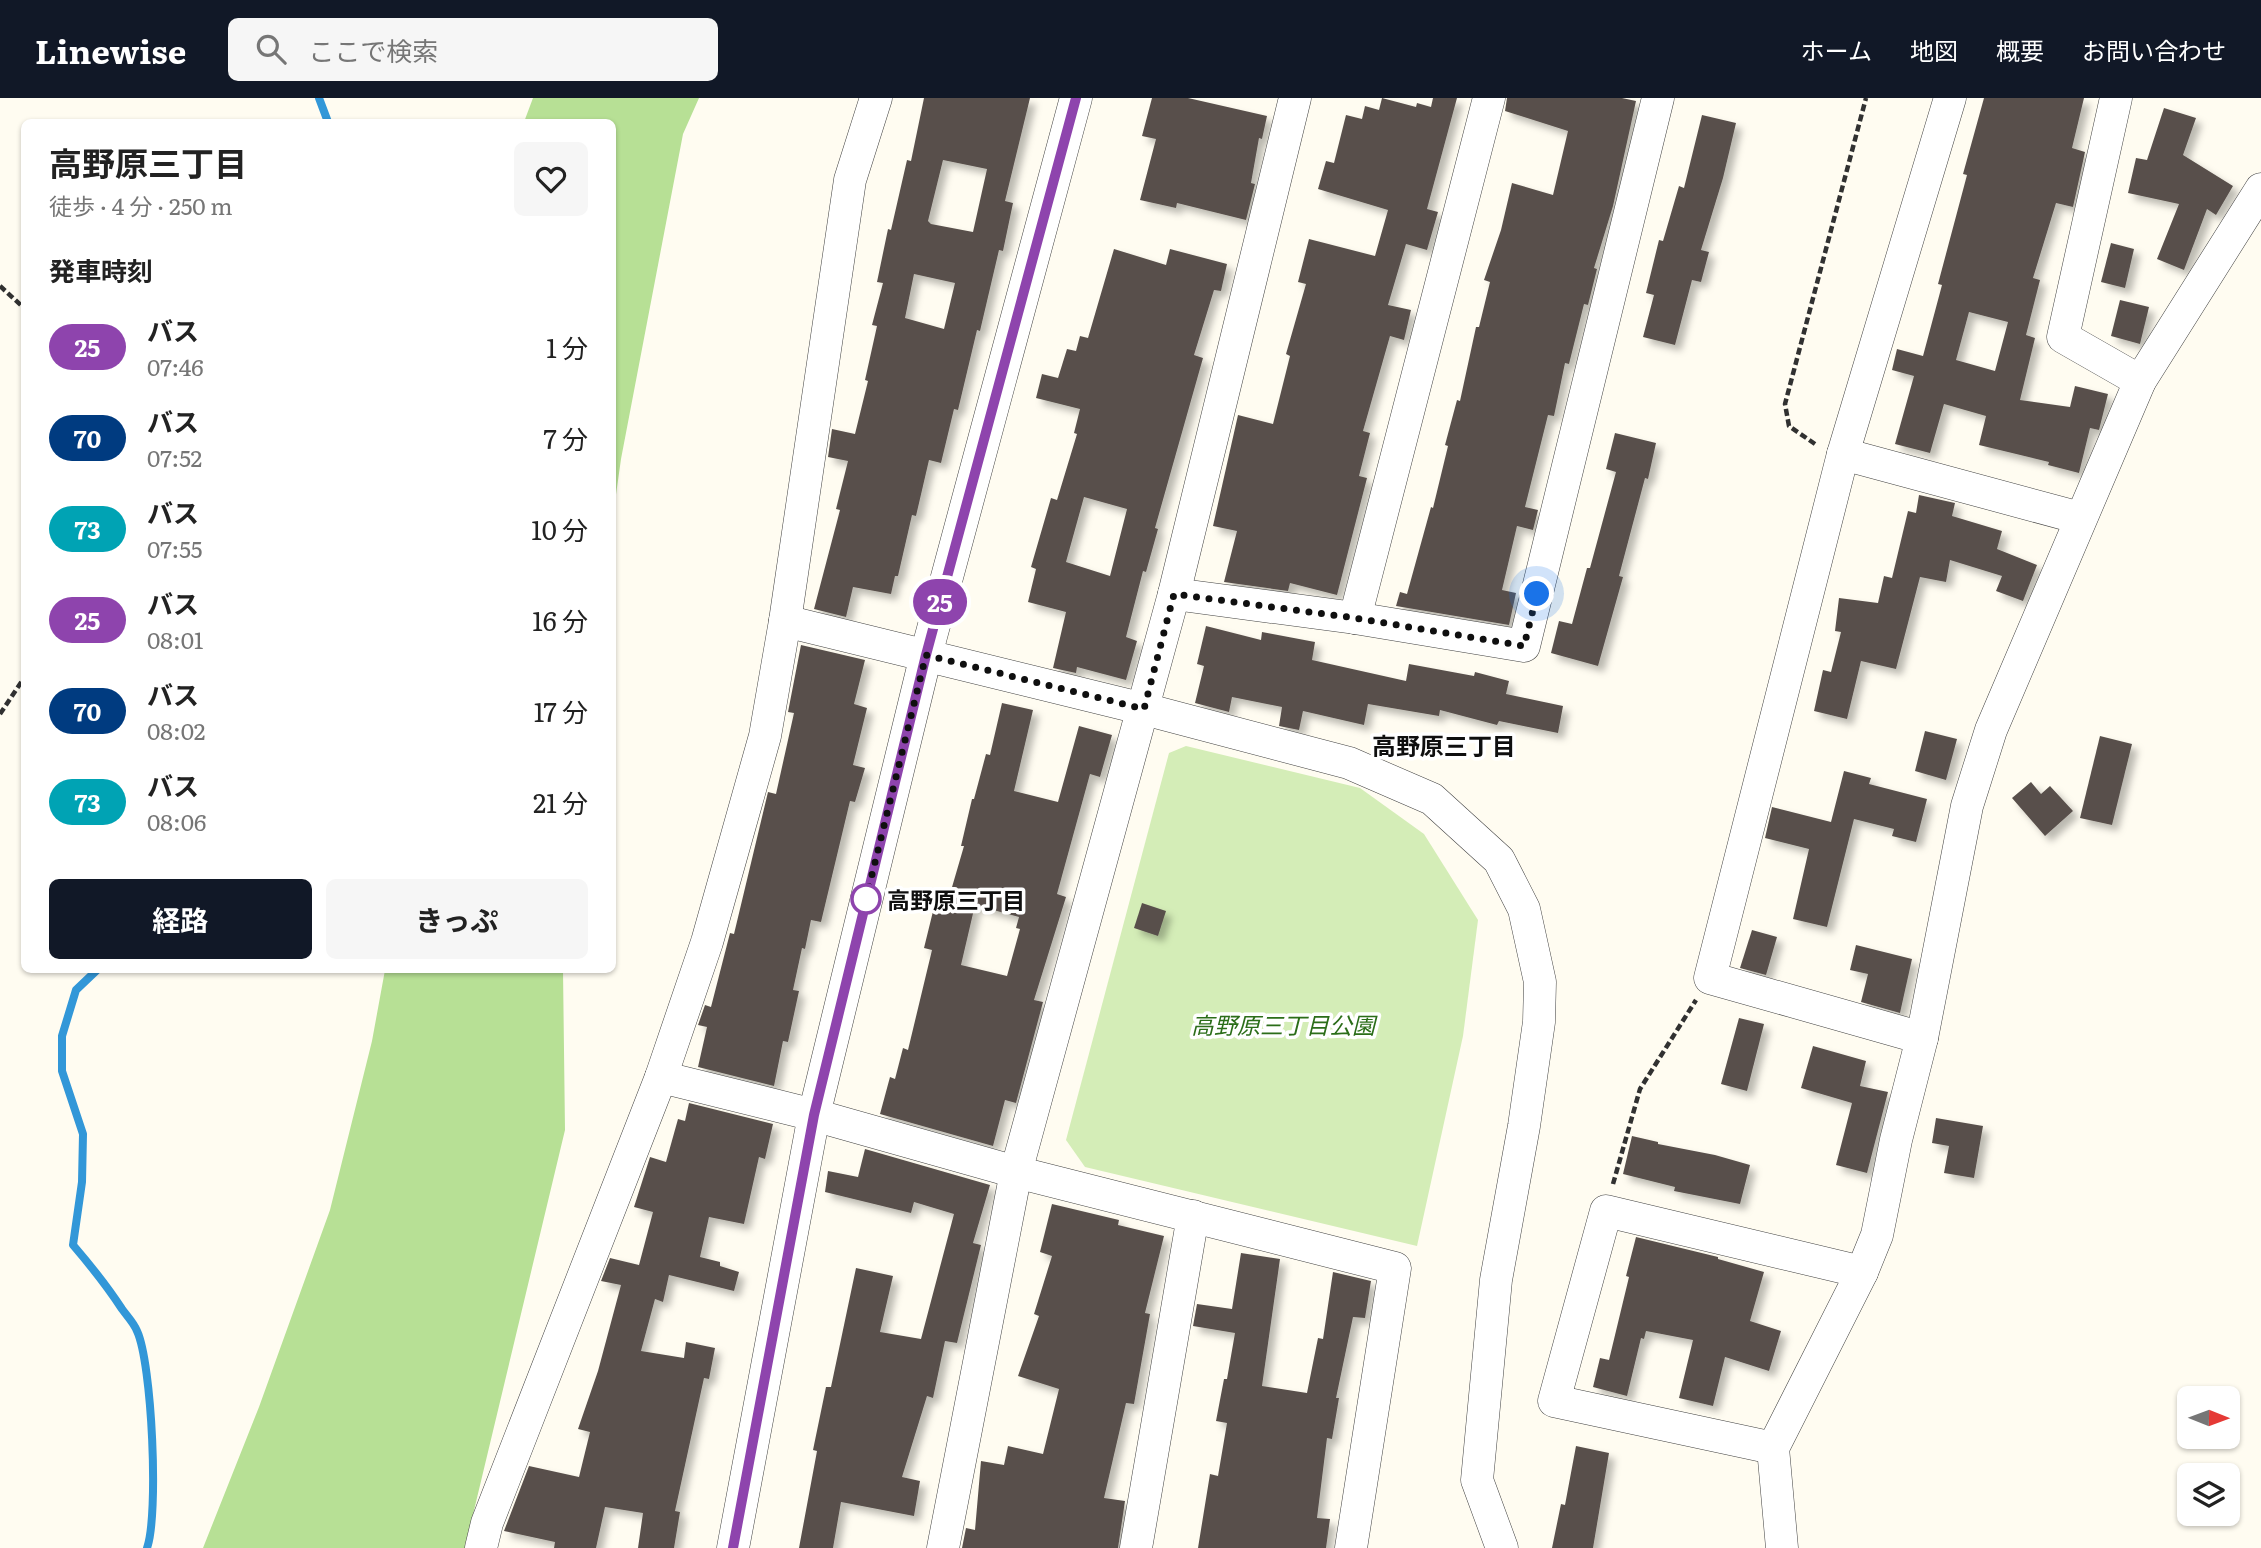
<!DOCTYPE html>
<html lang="ja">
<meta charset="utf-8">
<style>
body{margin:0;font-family:Literata,"Noto Sans JP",serif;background:#f6f6f6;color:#222;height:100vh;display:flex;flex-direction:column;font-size:26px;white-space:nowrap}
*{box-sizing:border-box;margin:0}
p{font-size:23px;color:#767676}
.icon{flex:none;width:38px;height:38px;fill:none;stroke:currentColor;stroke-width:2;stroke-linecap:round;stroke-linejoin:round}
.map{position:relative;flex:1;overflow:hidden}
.side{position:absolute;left:21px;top:21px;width:595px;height:854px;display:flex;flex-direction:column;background:#fff;border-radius:10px;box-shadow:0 2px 5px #0004}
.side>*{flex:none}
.badge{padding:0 14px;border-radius:23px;font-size:24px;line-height:46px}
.needle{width:46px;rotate:91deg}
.fabs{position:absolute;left:2177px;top:1288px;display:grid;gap:14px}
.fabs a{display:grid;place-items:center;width:63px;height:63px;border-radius:10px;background:#fff;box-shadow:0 2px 5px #0004;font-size:35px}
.you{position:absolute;width:35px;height:35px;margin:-18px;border:5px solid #fff;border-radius:50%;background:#1a73e8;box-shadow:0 0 0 10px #1a73e833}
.map>.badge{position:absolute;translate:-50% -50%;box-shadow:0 0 0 4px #fff}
h2{padding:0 28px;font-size:26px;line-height:63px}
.round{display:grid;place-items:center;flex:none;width:74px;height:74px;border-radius:10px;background:#f6f6f6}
.headline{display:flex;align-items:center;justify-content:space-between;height:119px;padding:0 28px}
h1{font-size:33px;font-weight:700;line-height:52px}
.button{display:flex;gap:14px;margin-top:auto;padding:14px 28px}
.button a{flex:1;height:80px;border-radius:10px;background:#111827;color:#fff;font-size:28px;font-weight:700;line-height:80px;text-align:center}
.button a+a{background:#f6f6f6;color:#222}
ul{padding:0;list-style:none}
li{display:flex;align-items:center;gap:21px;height:91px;padding:0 28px}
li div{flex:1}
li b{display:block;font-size:26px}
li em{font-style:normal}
li .badge{min-width:77px;font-weight:700;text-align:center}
header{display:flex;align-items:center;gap:42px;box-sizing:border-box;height:98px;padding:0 35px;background:#111827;color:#fff}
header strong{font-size:33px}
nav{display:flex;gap:38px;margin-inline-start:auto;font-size:24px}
.search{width:490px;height:63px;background:#f6f6f6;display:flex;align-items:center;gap:18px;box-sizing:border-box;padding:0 24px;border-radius:10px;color:#767676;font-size:26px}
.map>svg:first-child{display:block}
</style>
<header>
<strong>Linewise</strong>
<div class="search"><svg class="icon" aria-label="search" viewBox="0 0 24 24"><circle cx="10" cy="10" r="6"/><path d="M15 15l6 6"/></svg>ここで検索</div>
<nav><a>ホーム</a><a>地図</a><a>概要</a><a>お問い合わせ</a></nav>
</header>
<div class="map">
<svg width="2261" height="1450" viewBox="0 0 2261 1450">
<defs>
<filter id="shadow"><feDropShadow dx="6" dy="6" stdDeviation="3.5" flood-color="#0004"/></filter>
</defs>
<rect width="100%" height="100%" fill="#fffcf1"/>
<!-- green -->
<path fill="#d4edb7" d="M1186 648 1360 690 1424 736 1478 822 1463 938 1417 1148 1085 1069 1066 1042 1169 655Z"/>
<!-- forest -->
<g fill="#b7e095">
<path d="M533 0H699L683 36 621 361 613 418 612 24H524Z"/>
<path d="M385 872H563L565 1032 465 1450H203L259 1309 330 1112 372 943Z"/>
</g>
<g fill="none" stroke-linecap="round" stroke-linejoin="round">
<!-- stream -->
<g stroke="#3297d8" stroke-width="8">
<path d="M319 0 328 24"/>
<path d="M97 872 76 892 62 938V973L83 1036 82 1084 73 1147C91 1168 107 1188 122 1211 127 1218 134 1225 137 1233 152 1265 159 1417 147 1450"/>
</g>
</g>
<!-- building -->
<g fill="#59504b" fill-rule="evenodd" filter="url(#shadow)">
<path d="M924 0H1030L1005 103 1013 105 1003 153 999 152 980 233 977 232 958 312 954 311 941 365 929 362 916 418 912 417 898 478H895L891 496 853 489 846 519 814 511 840 412 836 411 848 363 828 359 832 331 855 336 868 283 865 282 877 228 872 227 883 185 877 184 888 131 891 132 907 62 911 63ZM943 62 987 71 973 134 931 126 928 123ZM914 176 955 185 944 231 905 220Z"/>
<path d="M1152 0H1188L1267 18 1262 41 1259 40 1251 85 1255 86 1246 122 1177 105 1176 110 1140 102 1156 41 1142 38Z"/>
<path d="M1382 0 1416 9 1417 5 1431 9 1433 0H1457L1427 111 1438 114 1427 152 1406 146 1388 207 1411 212 1404 242 1390 238 1363 333 1370 335 1359 378 1367 380 1337 497 1290 485 1288 493 1224 484 1237 433 1213 428 1238 317 1273 326 1290 258 1286 256 1306 186 1298 184 1309 141 1375 158 1388 112 1318 91 1326 63 1334 65 1346 17 1362 21 1365 8 1379 12Z"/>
<path d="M1507 0H1622L1636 3 1613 108 1594 170 1597 171 1588 207 1584 206 1569 266 1565 265 1554 318 1548 317 1525 409 1538 412 1533 432 1517 428 1502 492 1516 495 1509 527 1396 508 1400 494 1407 496 1431 409 1433 410 1448 348 1445 347 1457 302 1460 303 1476 229H1479L1490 184 1484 182 1501 132 1512 85 1553 97 1568 33 1505 13Z"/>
<path d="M1984 0H2084L2072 50 2085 54 2073 109 2056 105 2033 180 2040 182 2026 237 2035 240 2020 302 2070 309 2075 288 2108 296 2099 332 2090 330 2079 375 2048 367 2049 364 1979 347 1986 318 1944 306 1930 355 1895 346 1914 278 1892 272 1897 251 1923 258 1942 187 1938 186 1967 77 1963 76ZM1969 214 2008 224 1995 273 1956 262Z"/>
<path d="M2164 10 2196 20 2183 57 2233 88 2216 117 2207 111 2184 172 2157 161 2179 106 2128 95 2136 60 2147 62Z"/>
<path d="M1702 17 1736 25 1723 80 1701 152 1709 154 1701 184 1692 182 1675 247 1643 239 1654 197 1646 195 1659 142 1663 143 1679 88 1684 90Z"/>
<path d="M2111 145 2134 151 2125 190 2101 184Z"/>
<path d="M1114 151 1166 167 1170 151 1227 166 1221 193 1214 192 1194 257 1203 260 1155 430 1158 431 1146 474 1143 473 1126 539 1137 543 1126 582 1077 569 1076 575 1053 570 1066 514 1028 504 1036 471 1031 469 1051 400 1057 402 1077 336 1074 335 1080 311 1036 300 1042 276 1058 280 1067 251 1076 253 1080 238 1088 240ZM1084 399 1127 411 1110 478 1066 464Z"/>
<path d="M2120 202 2149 209 2140 246 2111 238Z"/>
<path d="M1615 335 1656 345 1648 381 1645 380 1619 478 1623 479 1598 568 1551 555 1559 523 1572 526 1587 470H1590L1616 374 1606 371Z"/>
<path d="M1919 397 1955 405 1952 418 2002 433 1997 451 2037 467 2023 503 1996 493 2002 478 1950 462 1946 484 1920 479 1896 571 1861 563 1847 621 1814 613 1823 572 1831 574 1841 534 1835 533 1839 500 1878 505 1884 478 1892 480 1908 413 1916 415Z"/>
<path d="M1206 528 1261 542 1262 534 1315 544 1312 562 1406 583 1409 566 1474 578 1475 574 1509 583 1506 596 1563 608 1558 635 1499 623 1497 627 1440 612 1439 618 1368 606 1364 627 1303 613 1299 632 1279 628 1282 609 1232 599 1229 614 1195 605 1204 568 1197 566Z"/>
<path d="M801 547 865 562 854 606 867 610 853 667 865 670 855 704 850 703 821 824 811 822 805 851 802 850 793 892 799 893 788 944 783 943 774 988 698 969 707 929 698 927 705 907 711 909 730 835 734 836 768 694 776 696 794 615 788 614Z"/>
<path d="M1002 605 1033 612 1014 693 1058 704 1079 628 1112 637 1100 679 1090 676 1057 796 1066 799 1034 902 1043 904 1016 1005 1005 1002 993 1048 880 1016 890 979 895 981 903 950 908 952 932 852 924 850 938 793 950 796 964 748H961L972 701H974L986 656 990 657ZM975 807 1019 819 1016 830 1020 831 1007 878 961 867Z"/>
<path d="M1925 633 1957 641 1946 682 1915 673Z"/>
<path d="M2100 638 2132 646 2112 727 2080 720Z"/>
<path d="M1844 673 1871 680 1869 686 1927 701 1916 744 1892 738 1894 731 1854 721 1827 829 1793 821 1809 751 1765 740 1772 709 1831 724Z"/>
<path d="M2031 684 2041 696 2050 688 2073 713 2045 738 2012 700Z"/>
<path d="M1142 805 1166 813 1158 838 1134 830Z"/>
<path d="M1752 832 1777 839 1766 877 1740 870Z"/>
<path d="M1856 847 1912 861 1900 915 1861 904 1868 876 1850 872Z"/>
<path d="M1739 920 1764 926 1747 993 1721 986Z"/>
<path d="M1813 948 1866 963 1860 988 1888 994 1867 1075 1836 1067 1852 1005 1801 990Z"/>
<path d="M689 1005 773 1026 765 1061 759 1059 744 1126 709 1119 700 1159 720 1164V1168L739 1174 734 1193 669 1177 663 1204 655 1201 641 1253 684 1260 686 1244 715 1250 709 1281 704 1280 675 1413 680 1414 674 1450H638L643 1415 605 1409 596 1450H554L555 1444 504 1433 529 1368 579 1379 590 1334 578 1331 598 1273 621 1187 601 1183 610 1160 639 1167 653 1114 634 1109 650 1059 666 1064 678 1021 685 1023Z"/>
<path d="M1936 1020 1983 1028 1974 1080 1944 1075 1949 1048 1932 1045Z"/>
<path d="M1632 1038 1658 1044V1046L1715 1057 1750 1067 1740 1106 1674 1093 1675 1089 1623 1076Z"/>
<path d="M865 1051 990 1087 973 1145 981 1147 957 1245 945 1243 933 1300 927 1298 902 1379 920 1383 914 1418 841 1404 833 1450H799L817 1353 813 1352 826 1289H831L856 1170 893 1178 880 1234 921 1241 954 1116 914 1104 911 1115 825 1094 828 1073 858 1079Z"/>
<path d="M1052 1106 1119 1122 1118 1127 1164 1138 1145 1215 1150 1216 1134 1306 1126 1305 1104 1400 1125 1403 1118 1450H962L966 1430 975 1432 981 1363 1004 1367 1008 1348 1043 1356 1059 1291 1018 1278 1039 1218 1034 1216 1052 1158 1040 1154Z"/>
<path d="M1636 1139 1718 1159V1161L1764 1174 1750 1223 1781 1233 1769 1273 1725 1259 1713 1308 1679 1300 1693 1242 1646 1233 1644 1241 1641 1240 1627 1298 1593 1289 1600 1260 1609 1262 1629 1179 1626 1178Z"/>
<path d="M1241 1155 1280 1161 1262 1288 1307 1295 1318 1240 1323 1241 1333 1174 1371 1183 1365 1220 1353 1219 1336 1300H1339L1332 1341 1327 1340 1317 1420 1330 1421 1326 1450H1198L1210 1376 1218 1378 1227 1325 1216 1323 1224 1281H1227L1235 1235 1193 1228 1197 1206 1232 1211Z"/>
<path d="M1576 1348 1609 1355 1593 1450H1552L1561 1406 1565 1407Z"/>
</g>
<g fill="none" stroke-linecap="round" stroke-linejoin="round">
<defs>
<g id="minor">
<path d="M2116 0 2063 239 2140 283"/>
<path d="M1843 356 2080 420"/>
<path d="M1174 496 1355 520 1524 548 1658 0"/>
<path d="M1355 520 1489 0"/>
<path d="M785 523 1144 611 1349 665 1432 701 1499 762 1524 811 1540 884 1539 924 1524 1028 1496 1182 1477 1382 1502 1450"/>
<path d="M1922 940 1710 880 1843 356 1950 0"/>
<path d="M661 979 814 1017 1016 1074 1395 1170 1351 1450"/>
<path d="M1773 1350 1554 1303 1606 1113 1862 1174"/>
<path d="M481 1450 487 1425 661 979 707 844 765 638 785 523 850 82 876 0"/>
<path d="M733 1450 814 1017 926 557 1076 0"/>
<path d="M943 1450 1016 1074 1174 496 1295 0"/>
<path d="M1136 1450 1193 1118"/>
<path d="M1782 1450 1773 1350 1862 1174 1877 1137 1896 1042 1922 940 1967 708 1991 632 2140 283 2261 91"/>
</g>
</defs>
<!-- minor casing -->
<use href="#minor" stroke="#424242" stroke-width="33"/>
<!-- path -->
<g stroke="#313131" stroke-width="4.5" stroke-dasharray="7 3.5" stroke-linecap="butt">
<path d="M0 188 24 210"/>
<path d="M1815 346 1789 328 1785 306 1866 0"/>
<path d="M0 616 24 580"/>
<path d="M1613 1086 1640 991 1696 902"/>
</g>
<!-- minor -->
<use href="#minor" stroke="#fff" stroke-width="32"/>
</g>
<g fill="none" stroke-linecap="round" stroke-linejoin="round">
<defs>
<path id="line" d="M733 1450 814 1017 926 557 1076 0"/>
</defs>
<!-- line casing -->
<use href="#line" stroke="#fff" stroke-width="16"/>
<!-- line -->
<use href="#line" stroke="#8e44ad" stroke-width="10"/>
<!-- walk -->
<path stroke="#0f0f0f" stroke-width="7" stroke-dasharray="0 12.6" d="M866 801 926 557 1144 611 1174 496 1355 520 1524 548 1537 496"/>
</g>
<!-- markers -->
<circle fill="#fff" stroke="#8e44ad" stroke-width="3.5" cx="866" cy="801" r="14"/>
<g text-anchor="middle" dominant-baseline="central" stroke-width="7" stroke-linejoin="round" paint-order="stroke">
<!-- stop labels -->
<g font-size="23" font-weight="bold" fill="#0f0f0f" stroke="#fff" text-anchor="start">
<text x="887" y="801">高野原三丁目</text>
</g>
<!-- park labels -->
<g font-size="23" font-style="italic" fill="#2b6d19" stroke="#fff">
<text x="1283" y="926">高野原三丁目公園</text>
</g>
<!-- neighbourhood labels -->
<g font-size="24" font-weight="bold" fill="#0f0f0f" stroke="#fff">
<text x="1444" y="646">高野原三丁目</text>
</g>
</g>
</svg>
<div class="fabs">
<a><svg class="needle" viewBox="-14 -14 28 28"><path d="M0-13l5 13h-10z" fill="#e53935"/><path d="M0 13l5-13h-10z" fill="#767676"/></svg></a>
<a><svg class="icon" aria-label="layers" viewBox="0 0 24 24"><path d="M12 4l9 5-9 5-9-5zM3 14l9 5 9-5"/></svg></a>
</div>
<div class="you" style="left:1537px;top:496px"></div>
<b class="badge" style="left:940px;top:504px;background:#8e44ad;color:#fff">25</b>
<section class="side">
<div class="headline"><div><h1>高野原三丁目</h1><p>徒歩 · 4 分 · 250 m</p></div><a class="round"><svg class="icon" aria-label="heart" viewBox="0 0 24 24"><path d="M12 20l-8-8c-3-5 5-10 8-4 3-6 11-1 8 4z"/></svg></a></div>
<h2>発車時刻</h2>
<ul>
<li><span class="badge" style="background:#8e44ad;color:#fff">25</span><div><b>バス</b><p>07:46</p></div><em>1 分</em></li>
<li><span class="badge" style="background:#003b80;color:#fff">70</span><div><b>バス</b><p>07:52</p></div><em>7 分</em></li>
<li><span class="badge" style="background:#00a3b4;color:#fff">73</span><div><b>バス</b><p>07:55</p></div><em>10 分</em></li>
<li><span class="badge" style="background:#8e44ad;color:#fff">25</span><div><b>バス</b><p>08:01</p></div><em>16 分</em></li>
<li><span class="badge" style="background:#003b80;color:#fff">70</span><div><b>バス</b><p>08:02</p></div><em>17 分</em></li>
<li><span class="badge" style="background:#00a3b4;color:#fff">73</span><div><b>バス</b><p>08:06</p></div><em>21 分</em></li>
</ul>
<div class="button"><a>経路</a><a>きっぷ</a></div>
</section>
</div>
